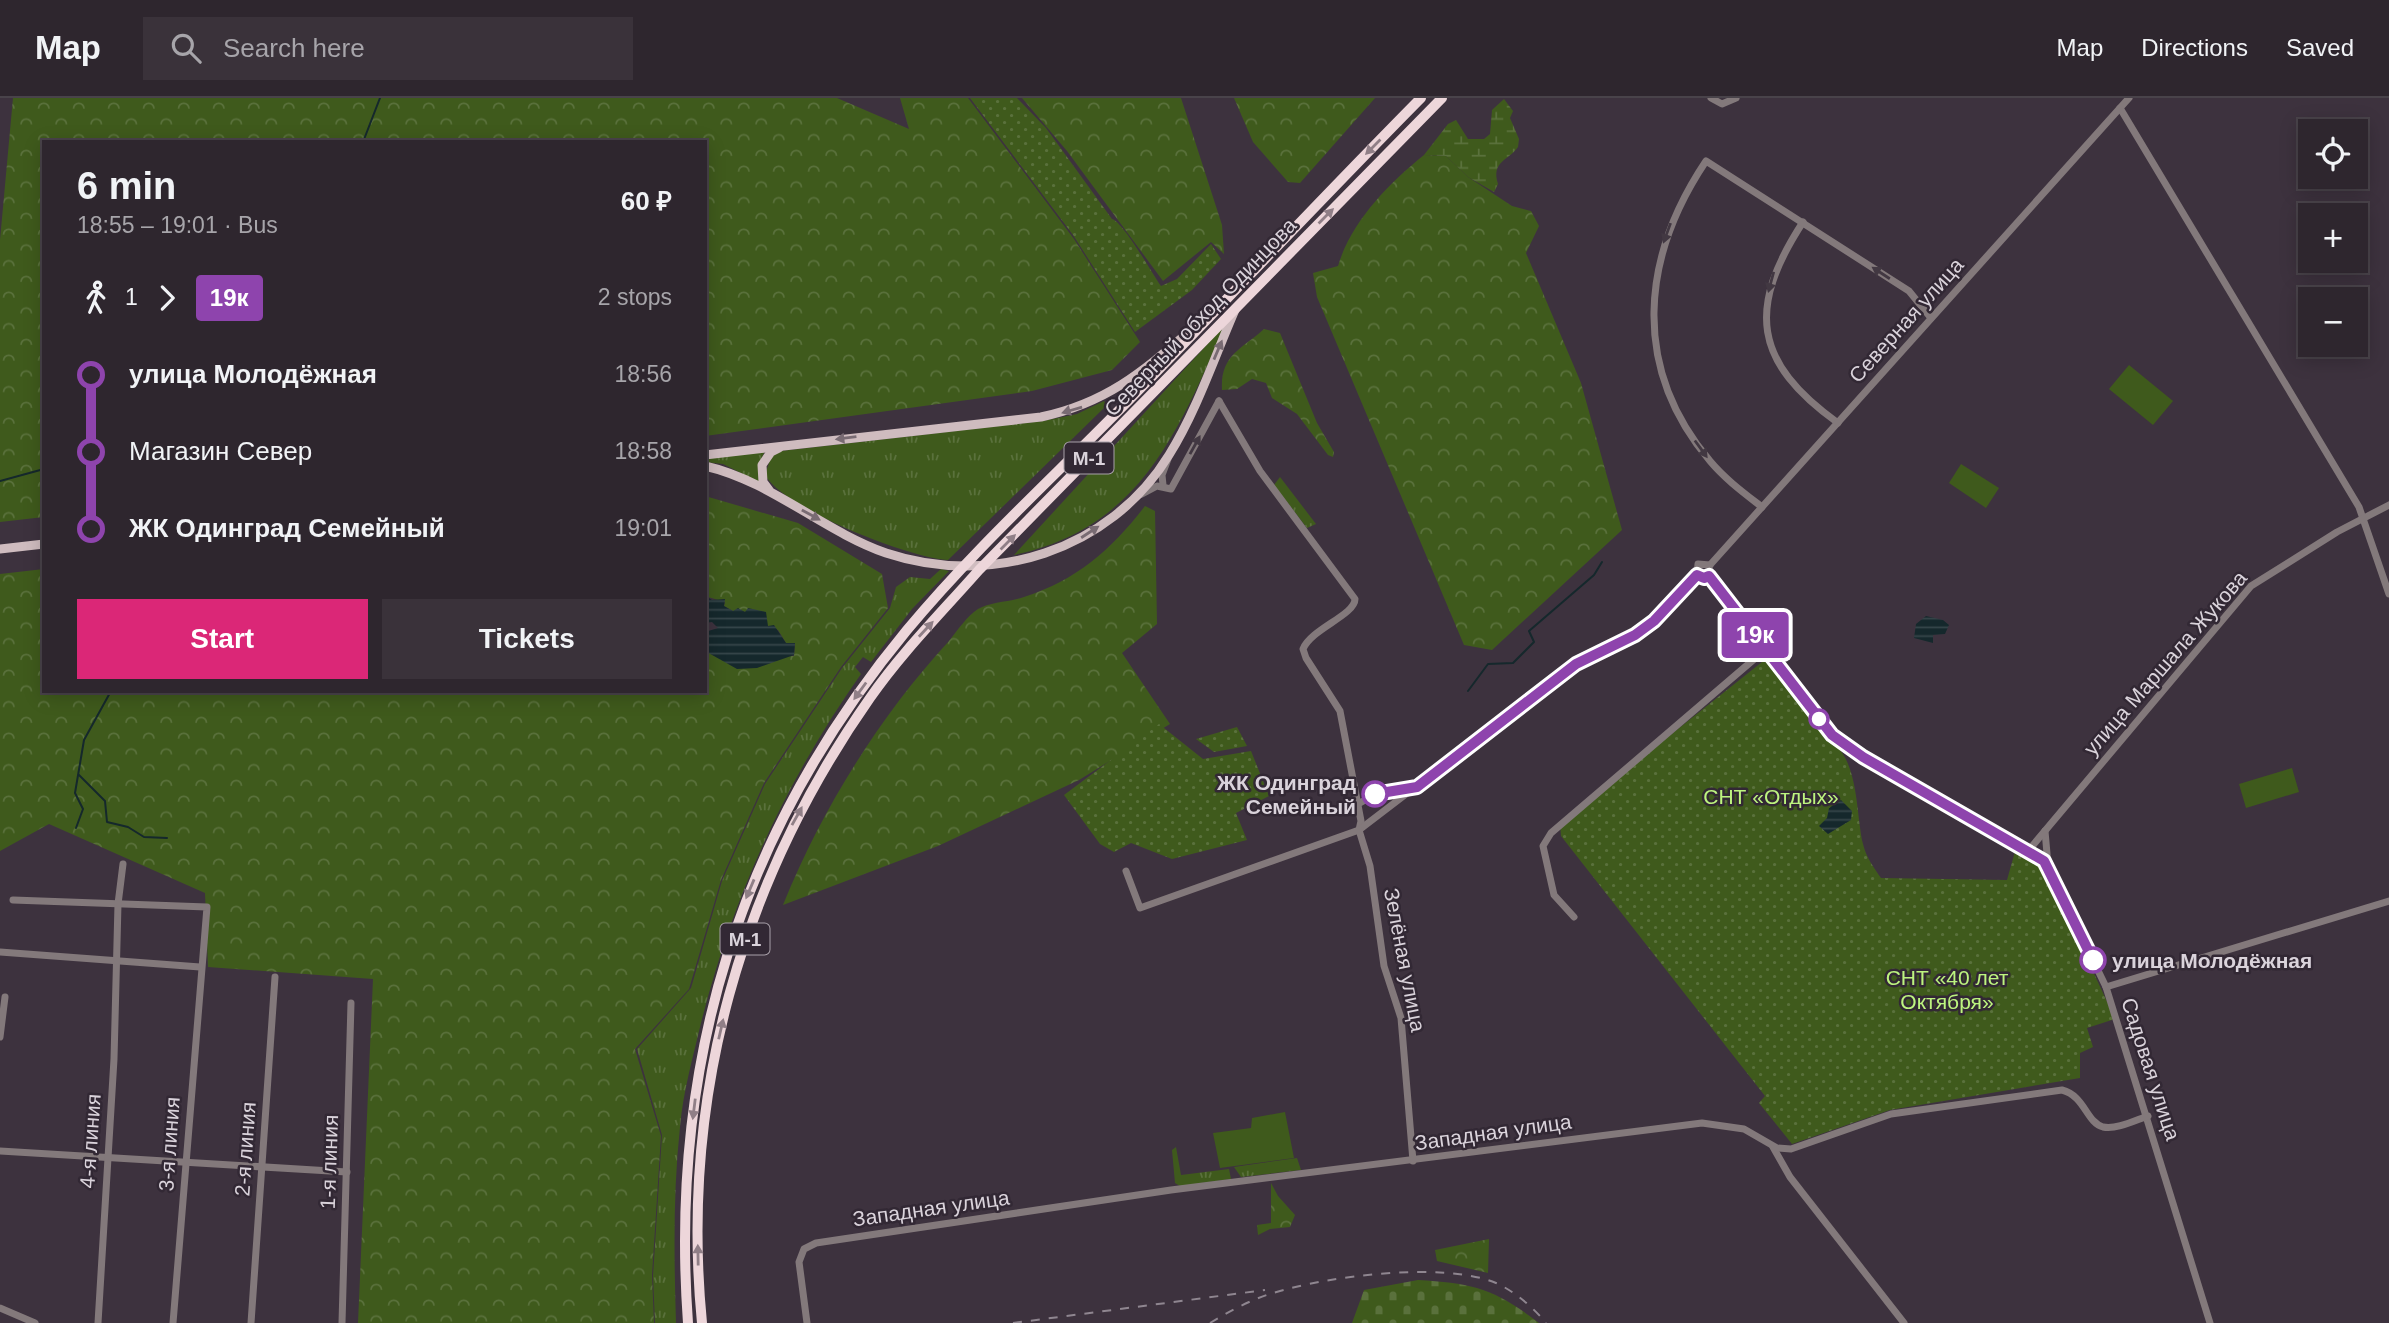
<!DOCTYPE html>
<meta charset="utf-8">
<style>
body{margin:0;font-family:Arial,sans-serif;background:#3a323a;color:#f1f3f6;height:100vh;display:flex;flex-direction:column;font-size:26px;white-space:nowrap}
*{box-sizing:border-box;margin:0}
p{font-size:23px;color:#a7a5aa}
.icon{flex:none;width:38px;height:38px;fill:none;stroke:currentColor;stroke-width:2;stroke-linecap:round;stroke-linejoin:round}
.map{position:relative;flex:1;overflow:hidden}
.details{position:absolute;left:42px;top:42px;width:665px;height:553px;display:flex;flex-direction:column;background:#2e262e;border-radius:0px;box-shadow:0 4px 18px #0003,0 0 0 2px #49434a}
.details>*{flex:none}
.badge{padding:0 14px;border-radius:5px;font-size:24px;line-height:46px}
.controls{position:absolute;left:2298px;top:21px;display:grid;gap:14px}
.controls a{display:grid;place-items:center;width:70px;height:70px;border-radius:0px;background:#2e262e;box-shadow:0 4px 18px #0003,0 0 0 2px #49434a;font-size:35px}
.map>.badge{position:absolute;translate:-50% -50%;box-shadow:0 0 0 4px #fff}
.legs{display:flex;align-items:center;gap:10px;height:77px;padding:0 35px;font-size:23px}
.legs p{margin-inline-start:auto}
.head{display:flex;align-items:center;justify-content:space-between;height:119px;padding:0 35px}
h1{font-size:38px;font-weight:600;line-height:52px}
.button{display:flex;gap:14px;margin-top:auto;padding:14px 35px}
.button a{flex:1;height:80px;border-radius:0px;background:#db2777;color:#fff;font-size:28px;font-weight:600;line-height:80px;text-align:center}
.button a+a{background:#3a323a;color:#f1f3f6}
ul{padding:0 35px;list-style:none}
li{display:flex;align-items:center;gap:24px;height:77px;font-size:26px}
li i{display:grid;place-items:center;width:10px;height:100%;margin:0 9px;background:currentColor}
li i::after{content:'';width:18px;height:18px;margin:-9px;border:5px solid;border-radius:50%;background:#2e262e}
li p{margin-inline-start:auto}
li:first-child i{background:linear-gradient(#0000 50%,currentColor 0)}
li:last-child i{background:linear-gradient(currentColor 50%,#0000 0)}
header{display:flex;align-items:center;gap:42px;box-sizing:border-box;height:98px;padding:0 35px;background:#2e262e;border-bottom:2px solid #49434a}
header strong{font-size:33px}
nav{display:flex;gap:38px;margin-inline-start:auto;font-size:24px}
.search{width:490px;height:63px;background:#3a323a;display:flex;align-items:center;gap:18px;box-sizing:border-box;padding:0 24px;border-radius:0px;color:#a7a5aa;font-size:26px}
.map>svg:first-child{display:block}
</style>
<header>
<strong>Map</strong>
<div class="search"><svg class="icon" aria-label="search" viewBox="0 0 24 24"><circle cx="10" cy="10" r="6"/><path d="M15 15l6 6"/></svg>Search here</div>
<nav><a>Map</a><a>Directions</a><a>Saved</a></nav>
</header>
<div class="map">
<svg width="2389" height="1225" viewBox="0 0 2389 1225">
<defs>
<pattern id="grass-tufts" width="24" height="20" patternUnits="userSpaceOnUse" patternTransform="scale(1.75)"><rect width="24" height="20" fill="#3f5a1c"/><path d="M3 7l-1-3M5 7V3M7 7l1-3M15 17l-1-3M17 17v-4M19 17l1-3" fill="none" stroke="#5a713c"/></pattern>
<pattern id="forest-crowns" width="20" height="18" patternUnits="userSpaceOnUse" patternTransform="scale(1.75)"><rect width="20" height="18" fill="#3f5a1c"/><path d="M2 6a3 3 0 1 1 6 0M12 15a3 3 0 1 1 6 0" fill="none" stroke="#5a713c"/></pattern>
<pattern id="wetland-marsh" width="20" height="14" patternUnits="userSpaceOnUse" patternTransform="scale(1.75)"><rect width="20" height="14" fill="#3f5a1c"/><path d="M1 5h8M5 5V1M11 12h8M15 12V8" fill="none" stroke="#5a713c"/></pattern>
<pattern id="cemetery-stones" width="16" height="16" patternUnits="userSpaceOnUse" patternTransform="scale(1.75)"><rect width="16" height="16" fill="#3f5a1c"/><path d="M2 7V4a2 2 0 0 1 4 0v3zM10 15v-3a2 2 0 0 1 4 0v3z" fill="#5a713c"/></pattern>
<pattern id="garden-dots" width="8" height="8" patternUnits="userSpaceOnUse" patternTransform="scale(1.75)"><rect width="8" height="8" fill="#3f5a1c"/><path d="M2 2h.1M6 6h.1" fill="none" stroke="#5a713c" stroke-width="1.8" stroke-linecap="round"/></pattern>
<pattern id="water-rules" width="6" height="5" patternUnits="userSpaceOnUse" patternTransform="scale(1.75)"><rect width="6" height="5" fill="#15282c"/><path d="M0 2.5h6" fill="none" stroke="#36464a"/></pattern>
</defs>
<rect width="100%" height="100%" fill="#3d323e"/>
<!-- grass -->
<g fill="url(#grass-tufts)">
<path d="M1226 226C1178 332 1142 430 1014 457Z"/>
<path d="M1104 303 1107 307 948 462C909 460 784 411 765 377L771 359 781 353 1043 323 1077 316Z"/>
<path d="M765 353 759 365V384L723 366 705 364V359Z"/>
<path d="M1280 379 1316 426 1307 430 1274 387Z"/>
<path d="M941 471 949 473 912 511 871 564 863 559 855 569 861 576C785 684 733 798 701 925 693 959 683 994 680 1029 673 1094 674 1160 676 1225H655L653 1178 662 1037 637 951 691 890 722 783 765 686 842 570 890 510 896 489 910 479 930 481Z"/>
<path d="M1176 1049 1181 1077 1229 1071 1231 1081 1180 1088 1175 1085 1172 1052Z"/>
<path d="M1297 1060 1301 1072 1241 1079 1234 1069Z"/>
</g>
<!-- forest -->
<g fill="url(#forest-crowns)">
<path d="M13 0H837L909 31 900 0H968L1074 141 1140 244 1112 272 1032 293 705 338V44H44V419L0 424V142Z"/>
<path d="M1022 0H1181L1222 127 1224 156 1211 144 1163 183 1067 53Z"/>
<path d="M1234 0H1375L1300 85 1288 84 1253 44Z"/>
<path d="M1424 57 1446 58 1468 79 1512 108 1531 113 1539 128 1526 155 1581 285 1622 432 1492 552 1464 547 1317 199 1313 175 1338 168C1351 124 1388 86 1424 57Z"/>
<path d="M1264 231 1280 235 1317 325 1334 354 1333 359 1328 357 1297 316 1272 300 1266 285 1252 281 1237 291 1222 292C1220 257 1242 251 1264 231Z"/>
<path d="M705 398 798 425 882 476 888 510 841 569 764 685 721 782 689 891 635 951 661 1038 652 1177 654 1225H358L373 881 208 869 205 795 49 726 0 753V476L44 471V593H705V553L720 560 794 558 795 545H786L778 532 768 529 763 515 733 513 724 508 725 504 708 499 705 503Z"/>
<path d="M1145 408 1155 413 1157 526 1122 555 1170 626 1079 682 938 748 783 807C822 711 879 619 949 543 957 533 967 518 978 511 990 504 1010 504 1024 499 1077 482 1112 451 1145 408Z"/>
<path d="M1271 1085 1278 1098 1295 1117 1290 1129 1270 1131 1258 1137 1257 1127 1271 1125Z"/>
<path d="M1489 1141 1488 1175 1437 1163 1435 1152Z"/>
</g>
<!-- wetland -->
<path fill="url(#wetland-marsh)" d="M1504 1 1513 13 1510 20 1519 41 1518 49C1508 63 1491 63 1498 86L1494 94 1468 79 1446 58 1424 57 1448 26 1456 22 1468 41H1484L1490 36 1492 12Z"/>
<!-- cemetery -->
<path fill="url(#cemetery-stones)" d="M1418 1182C1473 1185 1495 1191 1539 1225H1352L1364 1192Z"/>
<!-- garden -->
<g fill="url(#garden-dots)">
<path d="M970 0H1017L1046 30 1112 121C1124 125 1151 174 1161 188L1177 181 1211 146 1221 161 1192 192 1135 234 1073 137Z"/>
<path d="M1767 560 1831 644C1859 661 1856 718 1863 746 1866 759 1874 770 1881 780L2007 782 2016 750 2043 765 2115 921 2087 930 2093 949 2080 955V980L1890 1012 1792 1046 1759 1005 1765 998 1561 738 1560 725Z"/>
<path d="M1159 626 1203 661 1251 653 1269 698 1236 715 1247 742 1172 761 1131 745 1114 754 1100 746 1064 697Z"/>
<path d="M1237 629 1247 648 1214 654 1196 641Z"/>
</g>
<!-- pitch -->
<g fill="#3f5a1c">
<path d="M2129 267 2173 303 2153 327 2109 291Z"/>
<path d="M1961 366 1999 390 1986 410 1949 385Z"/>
<path d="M2292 670 2299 694 2246 710 2239 686Z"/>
<path d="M1285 1014 1294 1060 1220 1070 1213 1035 1251 1030 1252 1020Z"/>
</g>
<!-- water -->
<g fill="url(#water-rules)">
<path d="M707 499 712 502 725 501 724 508 733 513 738 510 745 514 748 510 766 514 768 528 774 527 786 545H795L794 557 757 570 737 571 705 553V534L718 530 712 524 705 525Z"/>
<path d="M1926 518 1943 522 1949 527 1945 536 1933 537V545L1914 540 1916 526Z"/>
<path d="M1841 702 1852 713 1851 722 1828 736 1819 728 1827 720 1829 710Z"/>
</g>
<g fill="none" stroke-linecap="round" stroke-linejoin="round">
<!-- stream -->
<g stroke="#15282c" stroke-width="2">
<path d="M363 44 380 0"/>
<path d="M0 383 44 371"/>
<path d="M1468 593 1488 566 1513 565 1534 544 1529 533 1594 477 1602 464"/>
<path d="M79 677 105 703 107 724 128 729 144 739 167 740"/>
<path d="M76 730 83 711 75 695 84 642 111 593"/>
</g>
<!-- minor -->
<g stroke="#83797b" stroke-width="7">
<path d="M1711 0 1722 6 1736 0"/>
<path d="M2120 10 2359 409 2389 496"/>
<path d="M1803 124C1747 210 1753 264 1838 325"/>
<path d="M1219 303 1260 373 1355 501C1355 517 1311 531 1303 551L1306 560 1340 613 1361 723 1359 732"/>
<path d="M1163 387 1162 377 1168 361"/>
<path d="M1142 396 1157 388 1171 391 1219 303"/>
<path d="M1762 409C1744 395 1725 381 1710 363 1631 269 1641 160 1706 63L1909 193 1931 220"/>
<path d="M1710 467 2129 0"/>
<path d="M1709 478 1832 637 1863 659 2040 760 2047 767 2106 889 2210 1225"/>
<path d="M1358 706 1381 693 1412 691"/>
<path d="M1359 732 1576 566 1635 537 1654 523 1697 477 1698 466 1710 467"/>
<path d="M2045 733 2048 767"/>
<path d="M2028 753 2251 488 2337 434 2389 407"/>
<path d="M1126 773 1140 810 1359 732 1370 768 1384 868 1401 920 1413 1063"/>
<path d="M13 802 207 809 173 1225"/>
<path d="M1574 819 1554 797 1543 748 1551 735 1766 551"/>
<path d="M0 854 200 869"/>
<path d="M2106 889 2389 803"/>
<path d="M0 939 5 899"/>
<path d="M1773 1049 1790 1079 1904 1225"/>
<path d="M0 1053 347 1074"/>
<path d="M0 1210 35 1225"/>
<path d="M98 1225 114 961 118 806 123 766"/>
<path d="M251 1225 275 879"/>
<path d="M342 1225 351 905"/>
<path d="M807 1225 799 1164 804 1151 816 1145 1171 1092 1702 1025 1744 1031 1777 1050 1791 1051 1891 1016 2062 992C2085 998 2086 1024 2103 1029 2116 1032 2136 1022 2148 1018"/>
</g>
<!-- major -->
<g stroke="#cfbcbf" stroke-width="9">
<path d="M705 357 1041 319C1106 305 1141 275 1190 233"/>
<path d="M705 368C771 383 823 433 886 455 991 490 1110 453 1169 357 1197 312 1214 260 1235 212"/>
<path d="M769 392 763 384 762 367 771 354 779 350"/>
<path d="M0 451 44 446"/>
</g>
<!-- highway -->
<g stroke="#edd6da" stroke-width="10">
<path d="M688 1225C669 963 740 734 907 532 976 449 1056 377 1130 301 1228 201 1323 99 1421 0"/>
<path d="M702 1225C680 1000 740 785 870 600 902 554 942 514 979 472L1442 0"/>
</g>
<!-- rail -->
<g stroke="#8f8690" stroke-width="2" stroke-dasharray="9 9" stroke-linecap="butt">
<path d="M1013 1225 1265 1192"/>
<path d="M1210 1225C1230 1213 1250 1202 1273 1195 1328 1178 1443 1163 1496 1185 1514 1193 1534 1210 1546 1225"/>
</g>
</g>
<!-- one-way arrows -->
<defs><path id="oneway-solid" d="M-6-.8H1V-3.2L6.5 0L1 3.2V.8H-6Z" transform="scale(1.75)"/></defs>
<g fill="#907f87">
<use href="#oneway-solid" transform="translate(1373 49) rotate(135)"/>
<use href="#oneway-solid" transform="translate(1326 118) rotate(-45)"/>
<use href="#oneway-solid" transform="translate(1008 444) rotate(-45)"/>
<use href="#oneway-solid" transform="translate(926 531) rotate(-47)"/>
<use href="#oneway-solid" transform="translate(860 593) rotate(126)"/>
<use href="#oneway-solid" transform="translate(797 718) rotate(-61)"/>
<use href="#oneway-solid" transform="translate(750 791) rotate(113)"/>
<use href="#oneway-solid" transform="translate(721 931) rotate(-77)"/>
<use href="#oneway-solid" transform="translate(694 1011) rotate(97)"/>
<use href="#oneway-solid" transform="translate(698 1157) rotate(-91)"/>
</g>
<g fill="#423842">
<use href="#oneway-solid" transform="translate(1667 135) rotate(110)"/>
<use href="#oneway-solid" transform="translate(1881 175) rotate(-147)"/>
<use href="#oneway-solid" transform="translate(1771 184) rotate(105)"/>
<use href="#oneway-solid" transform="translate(1195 347) rotate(-61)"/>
<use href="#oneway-solid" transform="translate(1701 351) rotate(54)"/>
</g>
<g fill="#796b73">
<use href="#oneway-solid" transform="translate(1218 252) rotate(-67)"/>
<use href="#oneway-solid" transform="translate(1072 312) rotate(164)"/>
<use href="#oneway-solid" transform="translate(846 340) rotate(173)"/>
<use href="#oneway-solid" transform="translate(811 417) rotate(29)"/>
<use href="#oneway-solid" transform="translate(1090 434) rotate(-33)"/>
</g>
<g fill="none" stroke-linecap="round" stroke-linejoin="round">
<defs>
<path id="line-1" d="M1375 696 1417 689 1576 566 1635 537 1654 523 1697 477 1704 480 1709 478 1832 637 1863 659 2044 763 2093 862"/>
</defs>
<!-- line-1 casing -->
<use href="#line-1" stroke="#fff" stroke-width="16"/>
<!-- line-1 -->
<use href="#line-1" stroke="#8e44ad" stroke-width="10"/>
</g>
<!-- markers -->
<g fill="#fff" stroke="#8e44ad" stroke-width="3.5">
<circle cx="1819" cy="621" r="9"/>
<circle cx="1375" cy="696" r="12"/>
<circle cx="2093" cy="862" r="12"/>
</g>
<g text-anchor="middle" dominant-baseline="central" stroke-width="5" stroke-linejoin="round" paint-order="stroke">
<!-- shield labels -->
<g fill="#322834" stroke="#a8a0a9" stroke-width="2">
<rect x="1064.5" y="344.5" width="49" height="31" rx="5"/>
<rect x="720.5" y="825.5" width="49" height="31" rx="5"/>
</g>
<g font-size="19" font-weight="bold" fill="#dad3db">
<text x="1089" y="360">М-1</text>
<text x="745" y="841">М-1</text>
</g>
<!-- street labels -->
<g font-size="21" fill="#dad3db" stroke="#322834">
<text transform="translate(1200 219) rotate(-46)">Северный обход Одинцова</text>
<text transform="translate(1906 222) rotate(-48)">Северная улица</text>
<text transform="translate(2165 565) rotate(-49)">улица Маршала Жукова</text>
<text transform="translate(1405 862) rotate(79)">Зелёная улица</text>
<text transform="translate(2151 971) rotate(72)">Садовая улица</text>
<text transform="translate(1493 1034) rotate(-8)">Западная улица</text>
<text transform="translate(90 1043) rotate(-86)">4-я линия</text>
<text transform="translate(169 1046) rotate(-86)">3-я линия</text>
<text transform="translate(245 1051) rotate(-86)">2-я линия</text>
<text transform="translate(329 1064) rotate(-88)">1-я линия</text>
<text transform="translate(931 1110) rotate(-8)">Западная улица</text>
</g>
<!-- stop labels -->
<g font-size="21" font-weight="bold" fill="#dad3db" stroke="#322834" text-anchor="end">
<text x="1356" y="684">ЖК Одинград<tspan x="1356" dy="24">Семейный</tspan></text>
<text x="2112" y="862" text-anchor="start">улица Молодёжная</text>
</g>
<!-- park labels -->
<g font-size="21" fill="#bdf47f" stroke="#322834">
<text x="1771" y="698">СНТ «Отдых»</text>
<text x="1947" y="879">СНТ «40 лет<tspan x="1947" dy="24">Октября»</tspan></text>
</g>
</g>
</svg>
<div class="controls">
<a><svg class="icon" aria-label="locate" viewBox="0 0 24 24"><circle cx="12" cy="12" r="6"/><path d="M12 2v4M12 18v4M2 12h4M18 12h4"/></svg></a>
<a>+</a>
<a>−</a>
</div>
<b class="badge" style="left:1755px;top:537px;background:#8e44ad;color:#fff">19к</b>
<section class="details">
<div class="head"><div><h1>6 min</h1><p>18:55 – 19:01 · Bus</p></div><b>60 ₽</b></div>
<div class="legs"><svg class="icon" aria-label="walk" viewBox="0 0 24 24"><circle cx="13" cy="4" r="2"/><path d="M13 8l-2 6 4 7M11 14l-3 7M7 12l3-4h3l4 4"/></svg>1<svg class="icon" aria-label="forward" viewBox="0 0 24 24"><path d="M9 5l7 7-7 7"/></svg><b class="badge" style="background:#8e44ad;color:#fff">19к</b><p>2 stops</p></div>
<ul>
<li><i style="color:#8e44ad"></i><b>улица Молодёжная</b><p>18:56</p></li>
<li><i style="color:#8e44ad"></i><span>Магазин Север</span><p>18:58</p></li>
<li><i style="color:#8e44ad"></i><b>ЖК Одинград Семейный</b><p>19:01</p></li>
</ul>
<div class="button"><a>Start</a><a>Tickets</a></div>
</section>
</div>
